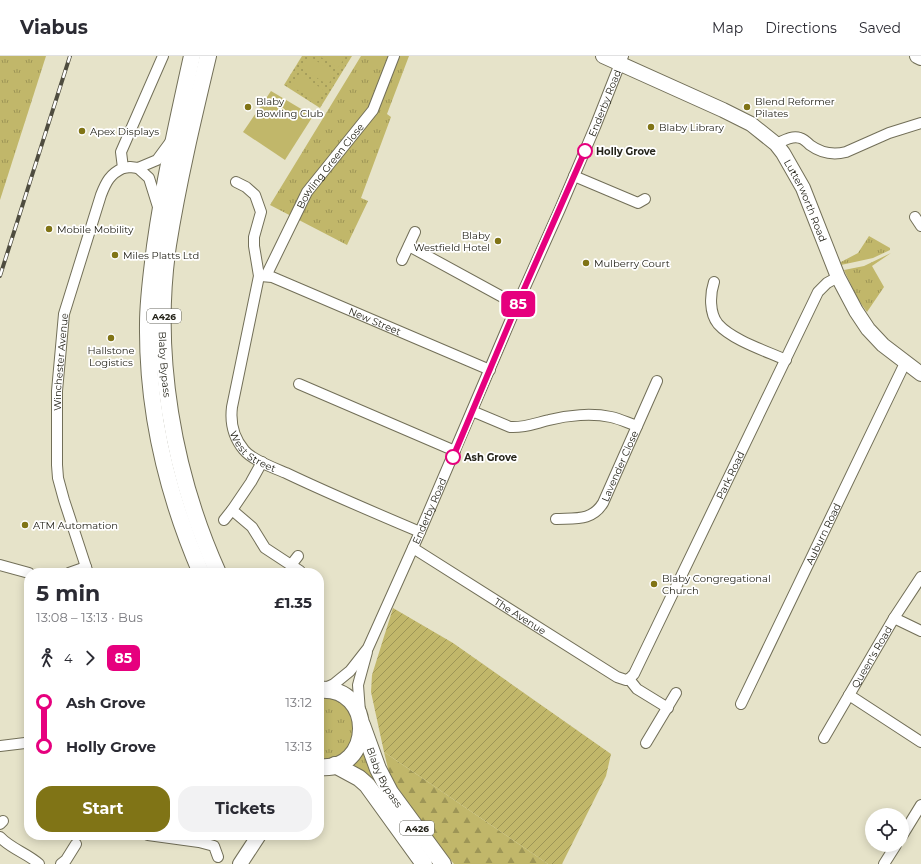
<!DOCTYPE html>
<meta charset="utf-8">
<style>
body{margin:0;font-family:Montserrat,sans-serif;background:#f2f2f3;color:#2b2b33;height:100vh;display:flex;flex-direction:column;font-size:15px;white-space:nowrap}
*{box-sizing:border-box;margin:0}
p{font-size:13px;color:#7c7c81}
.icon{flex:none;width:22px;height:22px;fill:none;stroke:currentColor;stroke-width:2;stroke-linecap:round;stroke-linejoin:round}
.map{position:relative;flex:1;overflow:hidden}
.drawer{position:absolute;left:24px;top:512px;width:300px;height:272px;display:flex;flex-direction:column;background:#fff;border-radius:16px;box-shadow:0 2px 10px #0003}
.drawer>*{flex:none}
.badge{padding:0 8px;border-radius:6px;font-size:14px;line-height:26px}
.tools{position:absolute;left:865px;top:752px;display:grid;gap:8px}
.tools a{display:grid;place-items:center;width:44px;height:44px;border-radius:50%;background:#fff;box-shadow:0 2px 10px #0003;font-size:20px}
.map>.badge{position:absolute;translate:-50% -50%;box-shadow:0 0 0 2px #fff}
.legs{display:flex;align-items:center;gap:6px;height:44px;padding:0 12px;font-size:13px}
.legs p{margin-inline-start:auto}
.head{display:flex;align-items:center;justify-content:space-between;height:68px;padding:0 12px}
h1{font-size:22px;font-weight:700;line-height:30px}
.action{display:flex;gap:8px;margin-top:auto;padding:8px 12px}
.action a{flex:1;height:46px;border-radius:16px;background:#807416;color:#fff;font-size:16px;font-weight:700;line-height:46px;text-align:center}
.action a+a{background:#f2f2f3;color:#2b2b33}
ul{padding:0 12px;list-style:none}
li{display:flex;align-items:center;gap:14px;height:44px;font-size:15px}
li i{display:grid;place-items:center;width:6px;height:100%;margin:0 5px;background:currentColor}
li i::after{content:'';width:10px;height:10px;margin:-5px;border:3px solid;border-radius:50%;background:#fff}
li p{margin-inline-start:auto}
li:first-child i{background:linear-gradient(#0000 50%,currentColor 0)}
li:last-child i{background:linear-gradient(currentColor 50%,#0000 0)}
header{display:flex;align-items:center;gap:24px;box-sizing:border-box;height:56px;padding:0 20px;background:#fff;border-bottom:1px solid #e1e1e2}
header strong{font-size:19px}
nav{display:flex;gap:22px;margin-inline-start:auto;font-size:14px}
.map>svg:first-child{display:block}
</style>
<header>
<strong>Viabus</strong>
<nav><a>Map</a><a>Directions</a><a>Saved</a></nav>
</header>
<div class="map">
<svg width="921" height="808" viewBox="0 0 921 808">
<defs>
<pattern id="grass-tufts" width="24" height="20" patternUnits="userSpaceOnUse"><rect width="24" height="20" fill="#c1b76a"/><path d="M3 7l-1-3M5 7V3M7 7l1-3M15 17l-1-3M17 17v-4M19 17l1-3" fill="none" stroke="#9d9556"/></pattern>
<pattern id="forest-firs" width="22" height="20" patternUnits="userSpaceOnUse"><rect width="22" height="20" fill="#c1b76a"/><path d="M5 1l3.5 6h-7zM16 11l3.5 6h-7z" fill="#9d9556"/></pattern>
<pattern id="park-dots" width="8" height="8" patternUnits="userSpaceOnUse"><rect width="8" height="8" fill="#c1b76a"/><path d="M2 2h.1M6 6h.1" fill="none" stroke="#9d9556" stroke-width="1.8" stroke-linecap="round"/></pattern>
<pattern id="garden-furrows" width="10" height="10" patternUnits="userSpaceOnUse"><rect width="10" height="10" fill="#c1b76a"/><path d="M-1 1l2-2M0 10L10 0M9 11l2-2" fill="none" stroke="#9d9556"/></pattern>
</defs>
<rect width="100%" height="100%" fill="#e6e3c9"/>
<!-- grass -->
<g fill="url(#grass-tufts)">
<path d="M0 0H46L0 144Z"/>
<path d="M361 0H409L387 58 391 61 361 142 368 145 347 189 270 149Z"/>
<path d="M869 180 890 192V194L873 202 841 209V206L858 197Z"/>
<path d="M891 197 872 210 884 231 867 256 857 242 844 214 864 210Z"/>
<path d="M319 641C345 644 342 646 356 667 348 695 350 701 319 705Z"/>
<path d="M362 690 437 808H431L351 711 352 705Z"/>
</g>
<!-- forest -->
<path fill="url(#forest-firs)" d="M384 696 548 808H454L430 778 390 721Z"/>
<!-- park -->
<path fill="url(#park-dots)" d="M302 0H352L320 52 284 29Z"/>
<!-- garden -->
<path fill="url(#garden-furrows)" d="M393 552 453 587 611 698 606 720 562 808H548L384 696 371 636 372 619 377 603Z"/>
<!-- pitch -->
<g fill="#c1b76a">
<path d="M309 0 335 17 328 29 302 12Z"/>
<path d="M319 0H346L338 12Z"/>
<path d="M299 18 324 34 317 46 291 30Z"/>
<path d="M271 35 313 60 285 104 243 76Z"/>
</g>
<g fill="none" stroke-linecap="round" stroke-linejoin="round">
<defs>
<g id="street">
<path d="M776 88C783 85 792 79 800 82 804 83 807 86 810 89 821 97 834 99 846 96L889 77 921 67"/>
<path d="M123 112 130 111 138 112 157 104 171 85"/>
<path d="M138 112 149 122 159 154"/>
<path d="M574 120 638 147 645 143"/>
<path id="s1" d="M236 126 246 131 255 139 261 156 254 181V190L259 220 232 351C230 367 233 381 244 394 252 404 274 412 286 417 330 438 375 457 420 476"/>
<path d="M915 161 921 170"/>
<path d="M409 190 517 249"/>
<path d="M402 204 415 176"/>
<path id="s2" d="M261 220 272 221 490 314"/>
<path id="s3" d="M266 220 307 136 373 54 394 0"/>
<path d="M714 226C710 238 709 257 718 268 732 284 766 295 786 304"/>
<path d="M299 328 455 395"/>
<path d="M472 355 510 371C525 372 536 367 549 364 568 359 592 357 611 361 620 363 628 367 637 370"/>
<path d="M262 406 251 426 232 454 252 471 265 492 300 515"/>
<path id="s4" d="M556 463C576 462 592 465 603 447L657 325"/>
<path d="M224 464 232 454"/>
<path id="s5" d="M413 492 617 621 626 624 629 623"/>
<path d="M0 509 29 517"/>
<path d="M291 509 298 500"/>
<path d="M69 517 86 511"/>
<path id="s6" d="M88 517 64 444 58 422 57 409V335L64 258 101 139C106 126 110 118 123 112L121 96 163 0"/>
<path d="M894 562 921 575"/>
<path id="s7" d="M629 623 634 618 818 236 827 227 838 221"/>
<path d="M629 623 637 633 668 652"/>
<path id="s8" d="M323 633 334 628 350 615 368 592 420 476 517 249 560 153 595 71 623 0"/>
<path d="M849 639 921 686"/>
<path id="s9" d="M741 648 905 307"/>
<path d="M360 656 358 629 367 596"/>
<path id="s10" d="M824 682 894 562 921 521"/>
<path d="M646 687 676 637"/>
<path d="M0 690 25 687 29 688"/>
<path d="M0 768 3 765"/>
<path d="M148 779 199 786 214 790 218 801"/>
<path d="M902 780 921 749"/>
<path d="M0 781C11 793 27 797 39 808"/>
<path d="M61 808 66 804 76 788"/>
<path d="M884 808 896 789"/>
</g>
<g id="secondary">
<path id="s11" d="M603 0 723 54 751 68 776 88 783 97 803 132 838 221 856 255 868 273 883 289 921 318"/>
<path d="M917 0 921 2"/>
<path d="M240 808 259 779"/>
</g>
<g id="primary">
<path d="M192 0C178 63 164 126 155 190 152 216 148 242 148 268 147 354 167 438 201 517"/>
<path id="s12" d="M208 0C193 63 178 126 168 189 152 299 173 417 218 517"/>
<path d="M319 634C376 629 374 717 319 711"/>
<path id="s13" d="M362 669 378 713 390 736 443 808"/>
<path d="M335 709 359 722 367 729 424 808"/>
</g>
</defs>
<!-- street casing -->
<use href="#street" stroke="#726f58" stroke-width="12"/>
<!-- secondary casing -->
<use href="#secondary" stroke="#726f58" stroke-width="16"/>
<!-- primary casing -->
<use href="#primary" stroke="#726f58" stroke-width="18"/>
<!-- street -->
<use href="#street" stroke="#fff" stroke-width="10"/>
<!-- secondary -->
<use href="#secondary" stroke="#fff" stroke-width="14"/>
<!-- primary -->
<use href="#primary" stroke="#fff" stroke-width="16"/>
<defs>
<path id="rail" d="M0 220 70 0"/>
</defs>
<!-- rail casing -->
<use href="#rail" stroke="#4e4c3f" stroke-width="4"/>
<!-- rail -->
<use href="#rail" stroke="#fff" stroke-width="2.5" stroke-dasharray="8" stroke-linecap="butt"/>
</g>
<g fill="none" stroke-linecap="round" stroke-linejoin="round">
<defs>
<path id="line-1" d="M453 401 517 249 585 95"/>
</defs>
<!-- line-1 casing -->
<use href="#line-1" stroke="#fff" stroke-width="9"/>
<!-- line-1 -->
<use href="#line-1" stroke="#e6007e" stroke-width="6"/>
</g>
<!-- markers -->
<g fill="#807416" stroke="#fff" stroke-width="1.5">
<circle cx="248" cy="51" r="4"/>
<circle cx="747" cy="51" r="4"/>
<circle cx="651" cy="71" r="4"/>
<circle cx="82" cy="75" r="4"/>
<circle cx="49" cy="173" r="4"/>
<circle cx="498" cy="185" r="4"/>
<circle cx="115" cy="199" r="4"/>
<circle cx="586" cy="207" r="4"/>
<circle cx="111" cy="282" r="4"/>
<circle cx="25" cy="469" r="4"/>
<circle cx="654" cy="528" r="4"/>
</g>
<g fill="#fff" stroke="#e6007e" stroke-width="2">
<circle cx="585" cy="95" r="7"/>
<circle cx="453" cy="401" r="7"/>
</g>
<g text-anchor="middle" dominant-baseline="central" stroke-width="3.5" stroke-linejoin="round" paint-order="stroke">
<!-- shield labels -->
<g fill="#fff" stroke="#66665f" stroke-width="1">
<rect x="147" y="253" width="34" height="14" rx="3"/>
<rect x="400" y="765" width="34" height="14" rx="3"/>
</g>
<g font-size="9" font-weight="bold" fill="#25241a">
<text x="164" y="260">A426</text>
<text x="417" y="772">A426</text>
</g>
<!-- poi labels -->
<g font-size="10" fill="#25241a" stroke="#fff" text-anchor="start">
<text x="256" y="45">Blaby<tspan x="256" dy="12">Bowling Club</tspan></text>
<text x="755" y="45">Blend Reformer<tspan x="755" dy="12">Pilates</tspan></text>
<text x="659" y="71">Blaby Library</text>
<text x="90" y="75">Apex Displays</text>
<text x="57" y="173">Mobile Mobility</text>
<text x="490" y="179" text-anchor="end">Blaby<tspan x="490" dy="12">Westfield Hotel</tspan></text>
<text x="123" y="199">Miles Platts Ltd</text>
<text x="594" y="207">Mulberry Court</text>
<text x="111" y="294" text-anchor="middle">Hallstone<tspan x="111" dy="12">Logistics</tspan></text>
<text x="33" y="469">ATM Automation</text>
<text x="662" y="522">Blaby Congregational<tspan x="662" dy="12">Church</tspan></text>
</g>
<!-- street labels -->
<g font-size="10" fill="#25241a" stroke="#fff">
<text stroke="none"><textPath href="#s8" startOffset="656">Enderby Road</textPath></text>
<text stroke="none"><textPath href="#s3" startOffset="128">Bowling Green Close</textPath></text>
<text stroke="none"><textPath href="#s11" startOffset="259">Lutterworth Road</textPath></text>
<text stroke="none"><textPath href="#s2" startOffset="123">New Street</textPath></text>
<text stroke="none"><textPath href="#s6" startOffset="216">Winchester Avenue</textPath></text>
<text stroke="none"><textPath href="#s12" startOffset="313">Blaby Bypass</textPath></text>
<text stroke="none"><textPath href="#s1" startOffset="294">West Street</textPath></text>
<text stroke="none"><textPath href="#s4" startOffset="93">Lavender Close</textPath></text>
<text stroke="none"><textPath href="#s7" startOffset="228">Park Road</textPath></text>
<text stroke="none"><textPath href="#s8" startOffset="212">Enderby Road</textPath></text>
<text stroke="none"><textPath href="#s9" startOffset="189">Auburn Road</textPath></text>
<text stroke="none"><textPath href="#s5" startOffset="127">The Avenue</textPath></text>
<text stroke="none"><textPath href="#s10" startOffset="94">Queen's Road</textPath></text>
<text stroke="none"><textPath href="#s13" startOffset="57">Blaby Bypass</textPath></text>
</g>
<!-- stop labels -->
<g font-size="10" font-weight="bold" fill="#25241a" stroke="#fff" text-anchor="start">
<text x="596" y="95">Holly Grove</text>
<text x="464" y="401">Ash Grove</text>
</g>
</g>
</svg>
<div class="tools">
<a><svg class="icon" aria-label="locate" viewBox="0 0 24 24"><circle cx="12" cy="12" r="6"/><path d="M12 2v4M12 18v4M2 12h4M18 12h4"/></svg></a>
</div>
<b class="badge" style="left:518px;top:248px;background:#e6007e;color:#fff">85</b>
<section class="drawer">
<div class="head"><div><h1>5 min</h1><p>13:08 – 13:13 · Bus</p></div><b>£1.35</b></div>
<div class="legs"><svg class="icon" aria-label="walk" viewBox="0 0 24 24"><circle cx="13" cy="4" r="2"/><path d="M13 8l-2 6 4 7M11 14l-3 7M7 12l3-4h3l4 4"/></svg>4<svg class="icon" aria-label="forward" viewBox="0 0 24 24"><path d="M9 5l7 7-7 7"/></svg><b class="badge" style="background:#e6007e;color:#fff">85</b></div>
<ul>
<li><i style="color:#e6007e"></i><b>Ash Grove</b><p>13:12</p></li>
<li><i style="color:#e6007e"></i><b>Holly Grove</b><p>13:13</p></li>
</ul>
<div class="action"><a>Start</a><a>Tickets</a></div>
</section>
</div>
